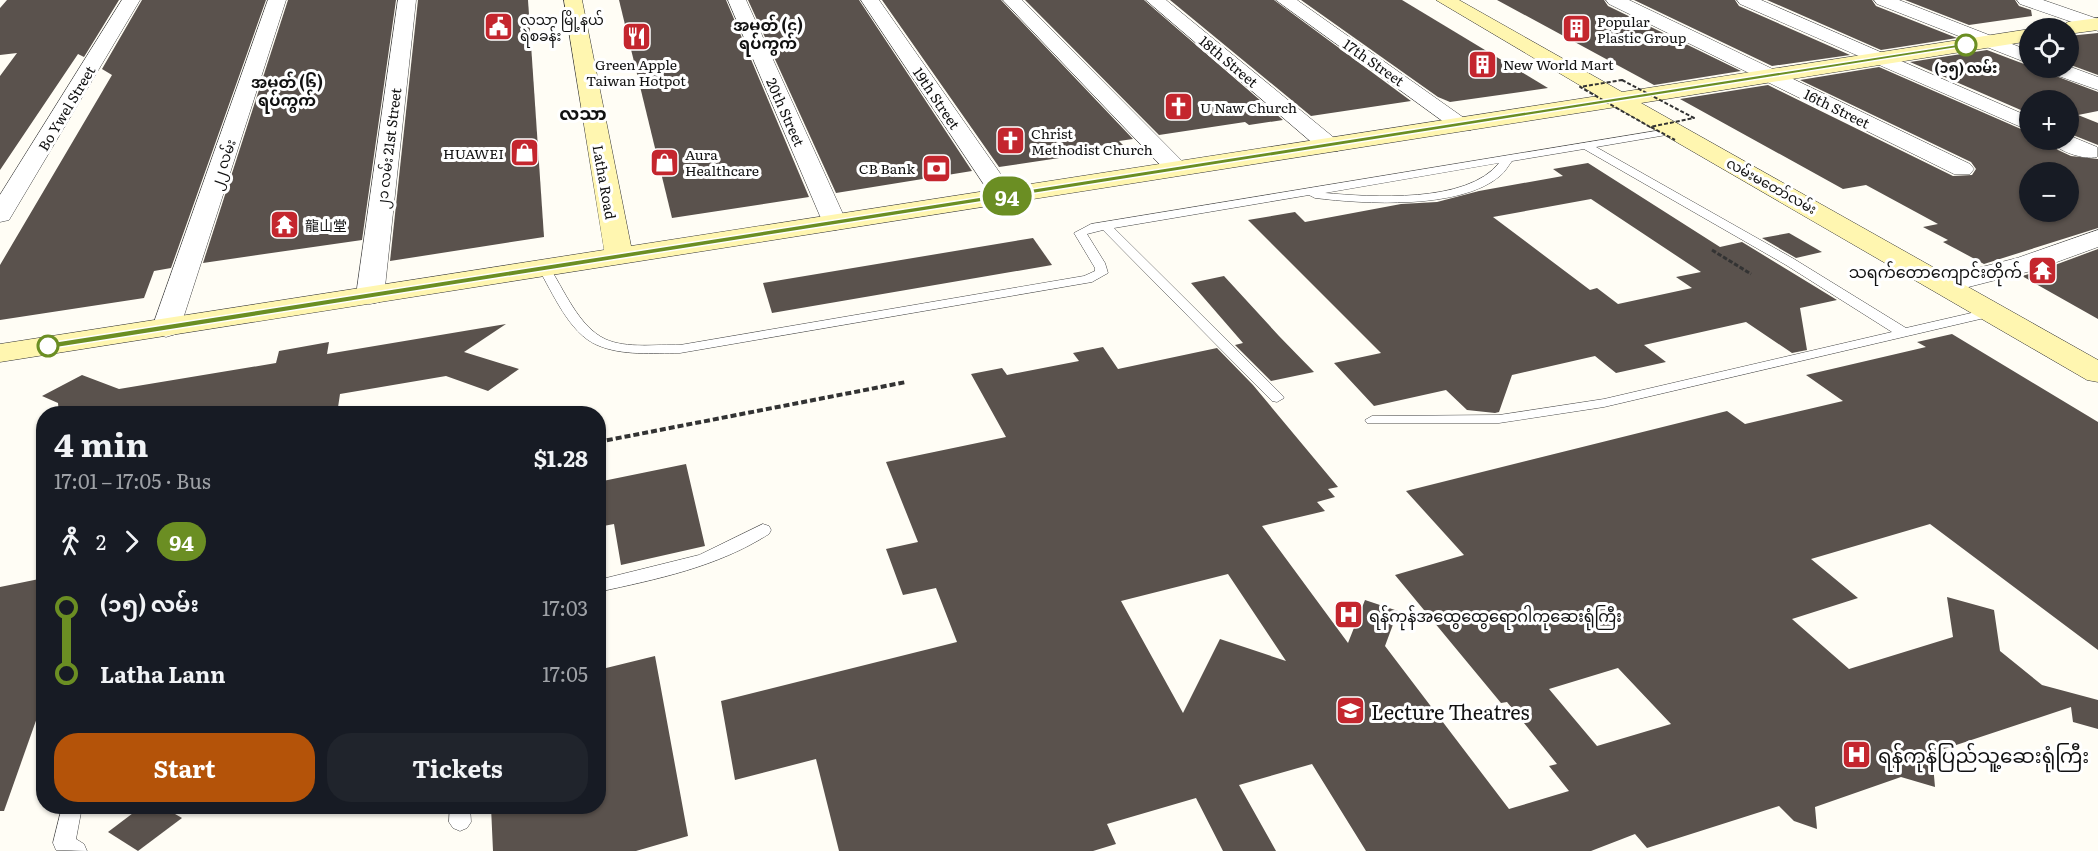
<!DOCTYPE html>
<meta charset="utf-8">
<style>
body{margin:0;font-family:Literata,"Noto Sans SC","Noto Sans Myanmar",serif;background:#20242c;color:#f1f3f6;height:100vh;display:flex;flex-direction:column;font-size:22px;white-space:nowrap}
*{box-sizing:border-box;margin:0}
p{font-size:20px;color:#9ea1a6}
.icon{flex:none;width:33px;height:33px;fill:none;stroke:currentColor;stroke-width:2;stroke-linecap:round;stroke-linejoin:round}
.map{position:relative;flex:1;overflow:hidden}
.drawer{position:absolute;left:36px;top:406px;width:570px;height:408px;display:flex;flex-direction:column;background:#171b24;border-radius:24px;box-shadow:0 2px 4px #0004}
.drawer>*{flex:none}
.badge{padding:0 12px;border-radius:20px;font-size:21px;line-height:39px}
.tools{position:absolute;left:2019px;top:18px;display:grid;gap:12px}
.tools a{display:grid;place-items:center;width:60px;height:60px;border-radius:50%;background:#171b24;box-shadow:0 2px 4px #0004;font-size:30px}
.map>.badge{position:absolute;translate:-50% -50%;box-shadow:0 0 0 3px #fff}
.legs{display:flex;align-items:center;gap:9px;height:66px;padding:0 18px;font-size:20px}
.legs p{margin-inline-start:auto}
.summary{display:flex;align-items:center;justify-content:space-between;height:102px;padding:0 18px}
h1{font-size:33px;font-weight:700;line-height:45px}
.primary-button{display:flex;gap:12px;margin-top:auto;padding:12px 18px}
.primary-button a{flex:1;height:69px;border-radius:24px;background:#b45309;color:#fff;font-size:24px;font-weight:700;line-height:69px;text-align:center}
.primary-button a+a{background:#20242c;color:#f1f3f6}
ul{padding:0 18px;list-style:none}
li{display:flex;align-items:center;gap:21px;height:66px;font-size:22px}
li i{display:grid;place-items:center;width:9px;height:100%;margin:0 8px;background:currentColor}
li i::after{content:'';width:15px;height:15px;margin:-8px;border:4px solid;border-radius:50%;background:#171b24}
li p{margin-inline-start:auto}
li:first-child i{background:linear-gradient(#0000 50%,currentColor 0)}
li:last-child i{background:linear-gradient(currentColor 50%,#0000 0)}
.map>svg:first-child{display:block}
</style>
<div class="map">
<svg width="2098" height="851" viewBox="0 0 2098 851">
<rect width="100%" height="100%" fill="#fffdf5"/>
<!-- building -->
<g fill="#5a524d" fill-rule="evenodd">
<path d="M7 0H119L84 57 78 54 0 170V76L17 53 0 55V8Z"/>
<path d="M142 0H266L171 268 154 271 144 298 0 320V265L112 75 102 69Z"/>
<path d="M288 0H396L362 240 203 263Z"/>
<path d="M418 0H528L544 237 390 261Z"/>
<path d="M619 0H726L809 197 672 218Z"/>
<path d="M748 0H859L972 171 836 193Z"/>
<path d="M882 0H1001L1133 139 1119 141 1126 148 999 167Z"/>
<path d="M1025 0H1144L1283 120 1249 125 1245 122 1159 135Z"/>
<path d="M1170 0H1274L1411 101 1311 116Z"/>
<path d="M1301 0H1402L1548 88 1450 102 1438 97Z"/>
<path d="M1497 0H1604L1608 6 1741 71 1654 85Z"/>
<path d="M1634 0H1735L1739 6 1850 55 1772 66Z"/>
<path d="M1767 0H1872L1876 6 1957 38 1881 50Z"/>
<path d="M1905 0H2015L2019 6 2031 10 2032 16 1969 25Z"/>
<path d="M2098 33V75L2068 64V36Z"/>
<path d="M1987 50 2098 92V111L2078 115 2098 123V145L2068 133V100H2030V114L1910 62Z"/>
<path d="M1879 67 2030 133V140H2048L2058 150 2071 156 2098 159V228L1984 264 1943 242 1948 240 1923 227 1938 224 1866 185 1843 189 1680 99 1768 85 1953 176 1972 175 1976 169 1971 162 1800 80ZM2030 172H2068V212H2030Z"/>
<path d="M1588 163 1720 247 1742 242 1837 300 1800 308 1807 350 1792 353 1746 322 1644 345 1666 362 1616 373 1595 356 1512 375 1499 412 1495 413 1467 410 1446 390 1374 406 1334 363 1381 353 1248 220 1295 212 1305 222 1401 204 1437 202 1479 191 1563 176 1553 169ZM1591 199 1701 272 1676 277 1692 288 1618 304 1597 288 1590 290 1493 217Z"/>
<path d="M1789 233 1822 252 1796 258 1762 238Z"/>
<path d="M1033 238 1052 265 772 313 763 283Z"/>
<path d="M2098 249V319L2022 276 2036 272Z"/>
<path d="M1224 276 1279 336 1314 372 1271 381 1235 345 1243 343 1191 283Z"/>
<path d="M506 324 464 352 519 369 488 391 446 376 340 394 337 414H59L58 403 42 396 82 375 119 389 276 363 279 351 329 342 327 354Z"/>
<path d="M1952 334 2098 422V650L1930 524 1811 559 1858 598 1792 619 1849 669 1953 637 1947 597 1994 610 2000 651 2042 685 2098 700V729L2073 722 2071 707 1932 753 1935 787 1901 777 1815 807 1817 829 1794 821 1779 806 1647 848 1635 834 1591 851H1366L1312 764 1239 785 1276 851H1223L1196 798 1107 824 1116 844 1093 851H839L816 759 735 780 721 701 957 642 936 588 903 595 886 549 918 542 886 462 1006 437 971 374 1002 368 1007 375 1079 361 1073 353 1103 347 1118 369 1217 348 1253 385 1338 487 1328 489 1335 497 1317 502 1325 511 1262 526 1348 643 1365 600 1398 611 1385 646 1509 809 1569 791 1549 766 1557 764 1507 702 1501 703 1395 575 1464 555 1406 491 1727 411 1745 424 1843 401 1806 375 1926 347 1917 342ZM1228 574 1286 661 1220 639 1183 713 1121 601ZM1618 668 1671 724 1597 746 1549 689Z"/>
<path d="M686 464 705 546 621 565 614 524 598 527V482Z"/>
<path d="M44 578V698L4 811H0V587Z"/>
<path d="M655 656 688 836 636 851H493L491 807H598V670Z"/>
<path d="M141 807H163L182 818 138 851 108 832Z"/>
</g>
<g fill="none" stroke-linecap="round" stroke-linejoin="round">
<defs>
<g id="service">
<path d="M1674 128 1679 131 1678 133 1596 147 1794 259 1906 328 1993 308 2000 312 1993 316 1604 407 1499 423H1367L1365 420 1372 416 1499 415 1604 399 1892 332 1786 265 1584 149 1512 161C1508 166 1505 172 1500 176 1460 210 1364 204 1315 198L1309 195 1114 228 1282 395 1284 398 1277 402 1272 401 1103 230 1087 234 1105 263 1108 273 1092 282 680 353C653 353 622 356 597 345 569 333 553 293 538 268L544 264 548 265C564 289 578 326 605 339 627 349 657 344 680 345L1084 276 1095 271V268L1074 233 1091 224ZM1499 163C1467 204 1371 197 1325 193Z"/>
<path d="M763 524 769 526 771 530 769 534C717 567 658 579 598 592V580L699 555Z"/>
<path d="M62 807H82L76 839 84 844 87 851 56 850 53 843Z"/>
<path d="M450 807H470L471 822 467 828 460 831 453 828 449 822Z"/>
</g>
<g id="minor">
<path d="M122 0H140L12 215 9 220 0 222V195Z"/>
<path d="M268 0H286L180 328 176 334 166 337 156 334 152 328Z"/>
<path d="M398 0H416L384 296 380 302 370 304 360 302 356 296Z"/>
<path d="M728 0H746L847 223 844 228 835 230 826 228 823 223Z"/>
<path d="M861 0H879L1016 196 1013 201 1004 203 995 201Z"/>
<path d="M1003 0H1022L1185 164 1189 169 1185 174H1169Z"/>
<path d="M1146 0H1166L1338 141 1341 146 1338 151H1322Z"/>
<path d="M1276 0H1297L1474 125 1471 130H1455Z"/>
<path d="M1606 0H1629L1970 164 1974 169 1970 174H1954L1609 4Z"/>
<path d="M1737 0H1761L2030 117V131L1740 4Z"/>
<path d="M1874 0H1899L2030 51V64L1877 4Z"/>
<path d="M2017 0H2043L2098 19V31L2020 4Z"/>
<path d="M2068 66 2098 77V90L2047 72 2044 68Z"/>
<path d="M2068 135 2097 147V157C2084 160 2058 152 2050 140H2068Z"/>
<path d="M2098 230V247L2035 270 1945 293 1935 291 1932 285 1935 279 2017 258Z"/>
</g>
<g id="secondary">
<path d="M564 0H582L631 246 1598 96 1436 0H1459L1622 92 2030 29V41L1641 103 2098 360V382L2087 380 1616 107 0 362V344L604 250Z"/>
<path d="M2098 18V30L2068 34V28H2058L2068 22Z"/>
</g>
</defs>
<!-- service casing -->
<use href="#service" stroke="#444" stroke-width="1"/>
<!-- minor casing -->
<use href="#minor" stroke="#444" stroke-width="1"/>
<!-- secondary casing -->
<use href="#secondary" stroke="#333" stroke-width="1"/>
<!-- path-far1 -->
<path stroke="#333" stroke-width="3" stroke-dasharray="4.5 2" stroke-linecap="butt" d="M1712 250 1751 274"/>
<!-- path -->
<path stroke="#333" stroke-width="4" stroke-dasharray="6 3" stroke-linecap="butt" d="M598 442 906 382"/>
<!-- service -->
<use href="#service" fill="#fff" fill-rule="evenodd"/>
<!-- minor -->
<use href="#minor" fill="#fff" fill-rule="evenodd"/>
<!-- secondary -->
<use href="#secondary" fill="#fff6b0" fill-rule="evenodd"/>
<!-- path-bridge -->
<g stroke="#333" stroke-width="2" stroke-dasharray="4 2" stroke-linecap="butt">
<path d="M1622 80 1694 118 1650 127 1580 87Z"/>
<path d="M1651 127 1675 140"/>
</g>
</g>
<!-- line-1 -->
<path fill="#6b8e23" stroke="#fff" stroke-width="1.5" d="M1966 43 1968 46 48 349 43 346 48 343Z"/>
<!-- icons -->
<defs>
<symbol id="civic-square" viewBox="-11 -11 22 22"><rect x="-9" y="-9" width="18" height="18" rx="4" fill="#c4262e" stroke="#fff"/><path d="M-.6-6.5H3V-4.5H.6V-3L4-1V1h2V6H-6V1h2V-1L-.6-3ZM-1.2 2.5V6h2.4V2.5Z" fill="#fff"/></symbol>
<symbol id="building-square" viewBox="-11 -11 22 22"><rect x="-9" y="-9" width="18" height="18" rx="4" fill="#c4262e" stroke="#fff"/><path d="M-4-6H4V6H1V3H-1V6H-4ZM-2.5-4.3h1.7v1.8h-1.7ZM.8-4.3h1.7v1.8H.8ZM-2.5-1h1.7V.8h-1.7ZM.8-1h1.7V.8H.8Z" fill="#fff"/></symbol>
<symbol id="restaurant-square" viewBox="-11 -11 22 22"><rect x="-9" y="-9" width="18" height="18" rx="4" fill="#c4262e" stroke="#fff"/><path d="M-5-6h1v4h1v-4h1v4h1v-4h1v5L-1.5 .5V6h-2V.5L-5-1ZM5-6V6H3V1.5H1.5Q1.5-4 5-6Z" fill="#fff"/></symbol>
<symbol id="church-square" viewBox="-11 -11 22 22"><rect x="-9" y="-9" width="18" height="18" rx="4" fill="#c4262e" stroke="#fff"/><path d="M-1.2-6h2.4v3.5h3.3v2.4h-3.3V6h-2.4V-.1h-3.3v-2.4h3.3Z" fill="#fff"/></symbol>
<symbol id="shop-square" viewBox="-11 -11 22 22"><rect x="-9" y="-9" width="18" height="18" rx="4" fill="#c4262e" stroke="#fff"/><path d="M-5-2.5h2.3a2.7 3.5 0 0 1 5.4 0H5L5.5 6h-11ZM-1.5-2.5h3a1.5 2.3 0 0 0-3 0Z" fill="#fff"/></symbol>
<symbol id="bank-square" viewBox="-11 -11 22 22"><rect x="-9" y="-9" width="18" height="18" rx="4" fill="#c4262e" stroke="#fff"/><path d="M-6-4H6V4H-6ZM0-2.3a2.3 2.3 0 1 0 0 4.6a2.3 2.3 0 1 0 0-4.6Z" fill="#fff"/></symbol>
<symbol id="temple-square" viewBox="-11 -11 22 22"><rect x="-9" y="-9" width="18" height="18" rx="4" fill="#c4262e" stroke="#fff"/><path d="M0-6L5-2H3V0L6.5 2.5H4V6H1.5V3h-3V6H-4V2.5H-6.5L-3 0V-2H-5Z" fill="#fff"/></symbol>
<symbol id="hospital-square" viewBox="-11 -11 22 22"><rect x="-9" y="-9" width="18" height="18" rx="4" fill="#c4262e" stroke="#fff"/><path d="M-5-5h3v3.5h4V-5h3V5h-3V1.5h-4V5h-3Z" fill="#fff"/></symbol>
<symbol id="university-square" viewBox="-11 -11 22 22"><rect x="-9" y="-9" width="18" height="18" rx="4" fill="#c4262e" stroke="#fff"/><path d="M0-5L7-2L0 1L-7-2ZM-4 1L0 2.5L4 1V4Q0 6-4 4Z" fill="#fff"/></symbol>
</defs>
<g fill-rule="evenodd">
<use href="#civic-square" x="482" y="10" width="33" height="33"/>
<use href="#building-square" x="1560" y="12" width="33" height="33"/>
<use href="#restaurant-square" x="620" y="20" width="33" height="33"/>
<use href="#building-square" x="1466" y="48" width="33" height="33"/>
<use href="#church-square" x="1162" y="90" width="33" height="33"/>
<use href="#church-square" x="994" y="124" width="33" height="33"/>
<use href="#shop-square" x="508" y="136" width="33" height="33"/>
<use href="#shop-square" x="648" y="146" width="33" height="33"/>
<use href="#bank-square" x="920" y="152" width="33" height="33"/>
<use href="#temple-square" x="268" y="208" width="33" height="33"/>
<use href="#temple-square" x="2026" y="254" width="33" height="33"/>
<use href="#hospital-square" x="1332" y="598" width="33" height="33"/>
<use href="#university-square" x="1334" y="694" width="33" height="33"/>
<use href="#hospital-square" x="1840" y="738" width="33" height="33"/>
</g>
<!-- markers -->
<g fill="#fff" stroke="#6b8e23" stroke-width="3">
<circle cx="1966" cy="45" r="10"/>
<circle cx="48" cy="346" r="10"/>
</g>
<g text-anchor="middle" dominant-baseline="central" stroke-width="6" stroke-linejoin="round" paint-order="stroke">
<!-- far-poi labels -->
<g font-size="14" fill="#111" stroke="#fff" text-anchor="start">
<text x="520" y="19">လသာ မြို့နယ်<tspan x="520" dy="16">ရဲစခန်း</tspan></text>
<text x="1597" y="21">Popular<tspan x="1597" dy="16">Plastic Group</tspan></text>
<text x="636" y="64" text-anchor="middle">Green Apple<tspan x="636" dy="16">Taiwan Hotpot</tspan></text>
<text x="1503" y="64">New World Mart</text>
<text x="1200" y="107">U Naw Church</text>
<text x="1031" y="133">Christ<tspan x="1031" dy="16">Methodist Church</tspan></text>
<text x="504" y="153" text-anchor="end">HUAWEI</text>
<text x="685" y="154">Aura<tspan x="685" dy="16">Healthcare</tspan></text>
<text x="915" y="168" text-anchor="end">CB Bank</text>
<text x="305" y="225">龍山堂</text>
</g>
<!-- far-street labels -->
<g font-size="14" fill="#111" stroke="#fff">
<text transform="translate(1229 61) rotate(40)">18th Street</text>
<text transform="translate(1374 62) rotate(35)">17th Street</text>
<text transform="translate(937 98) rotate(56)">19th Street</text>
<text transform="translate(66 108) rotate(-59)">Bo Ywel Street</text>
<text transform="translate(1837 108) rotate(26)">16th Street</text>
<text transform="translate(786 112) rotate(66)">20th Street</text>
<text transform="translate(388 148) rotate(-83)">၂၁ လမ်း 21st Street</text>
<text transform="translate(222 164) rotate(-71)">၂၂ လမ်း</text>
<text transform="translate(605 182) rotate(80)">Latha Road</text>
<text transform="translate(1772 185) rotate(29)">လမ်းမတော်လမ်း</text>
</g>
<!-- far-stop labels -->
<g font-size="14" font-weight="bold" fill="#111" stroke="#fff">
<text x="1966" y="67">(၁၅) လမ်း</text>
</g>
<!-- far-quarter labels -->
<g font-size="16" font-weight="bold" fill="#111" stroke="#fff">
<text x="768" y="24">အမှတ် (၄)<tspan x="768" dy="18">ရပ်ကွက်</tspan></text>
<text x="287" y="81">အမှတ် (၆)<tspan x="287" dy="18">ရပ်ကွက်</tspan></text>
</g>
<!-- poi labels -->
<g font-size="16" fill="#111" stroke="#fff" text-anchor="end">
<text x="2022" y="271">သရက်တောကျောင်းတိုက်</text>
<text x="1369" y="615" text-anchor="start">ရန်ကုန်အထွေထွေရောဂါကုဆေးရုံကြီး</text>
</g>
<!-- far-district labels -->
<g font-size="18" font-weight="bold" fill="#111" stroke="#fff">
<text x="583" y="112">လသာ</text>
</g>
<!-- near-poi labels -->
<g font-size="20" fill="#111" stroke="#fff" text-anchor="start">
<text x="1371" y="711">Lecture Theatres</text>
<text x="1878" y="754">ရန်ကုန်ပြည်သူ့ဆေးရုံကြီး</text>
</g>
</g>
</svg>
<div class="tools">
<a><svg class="icon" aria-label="locate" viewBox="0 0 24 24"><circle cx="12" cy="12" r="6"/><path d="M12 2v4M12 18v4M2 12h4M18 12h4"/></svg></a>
<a>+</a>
<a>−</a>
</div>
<b class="badge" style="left:1007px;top:196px;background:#6b8e23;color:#fff">94</b>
<section class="drawer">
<div class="summary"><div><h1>4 min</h1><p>17:01 – 17:05 · Bus</p></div><b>$1.28</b></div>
<div class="legs"><svg class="icon" aria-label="walk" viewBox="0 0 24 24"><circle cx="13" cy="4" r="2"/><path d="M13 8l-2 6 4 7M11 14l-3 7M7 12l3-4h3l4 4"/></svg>2<svg class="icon" aria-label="forward" viewBox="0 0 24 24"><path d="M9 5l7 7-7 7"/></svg><b class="badge" style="background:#6b8e23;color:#fff">94</b></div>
<ul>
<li><i style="color:#6b8e23"></i><b>(၁၅) လမ်း</b><p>17:03</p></li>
<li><i style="color:#6b8e23"></i><b>Latha Lann</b><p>17:05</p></li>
</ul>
<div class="primary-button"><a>Start</a><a>Tickets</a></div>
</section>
</div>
